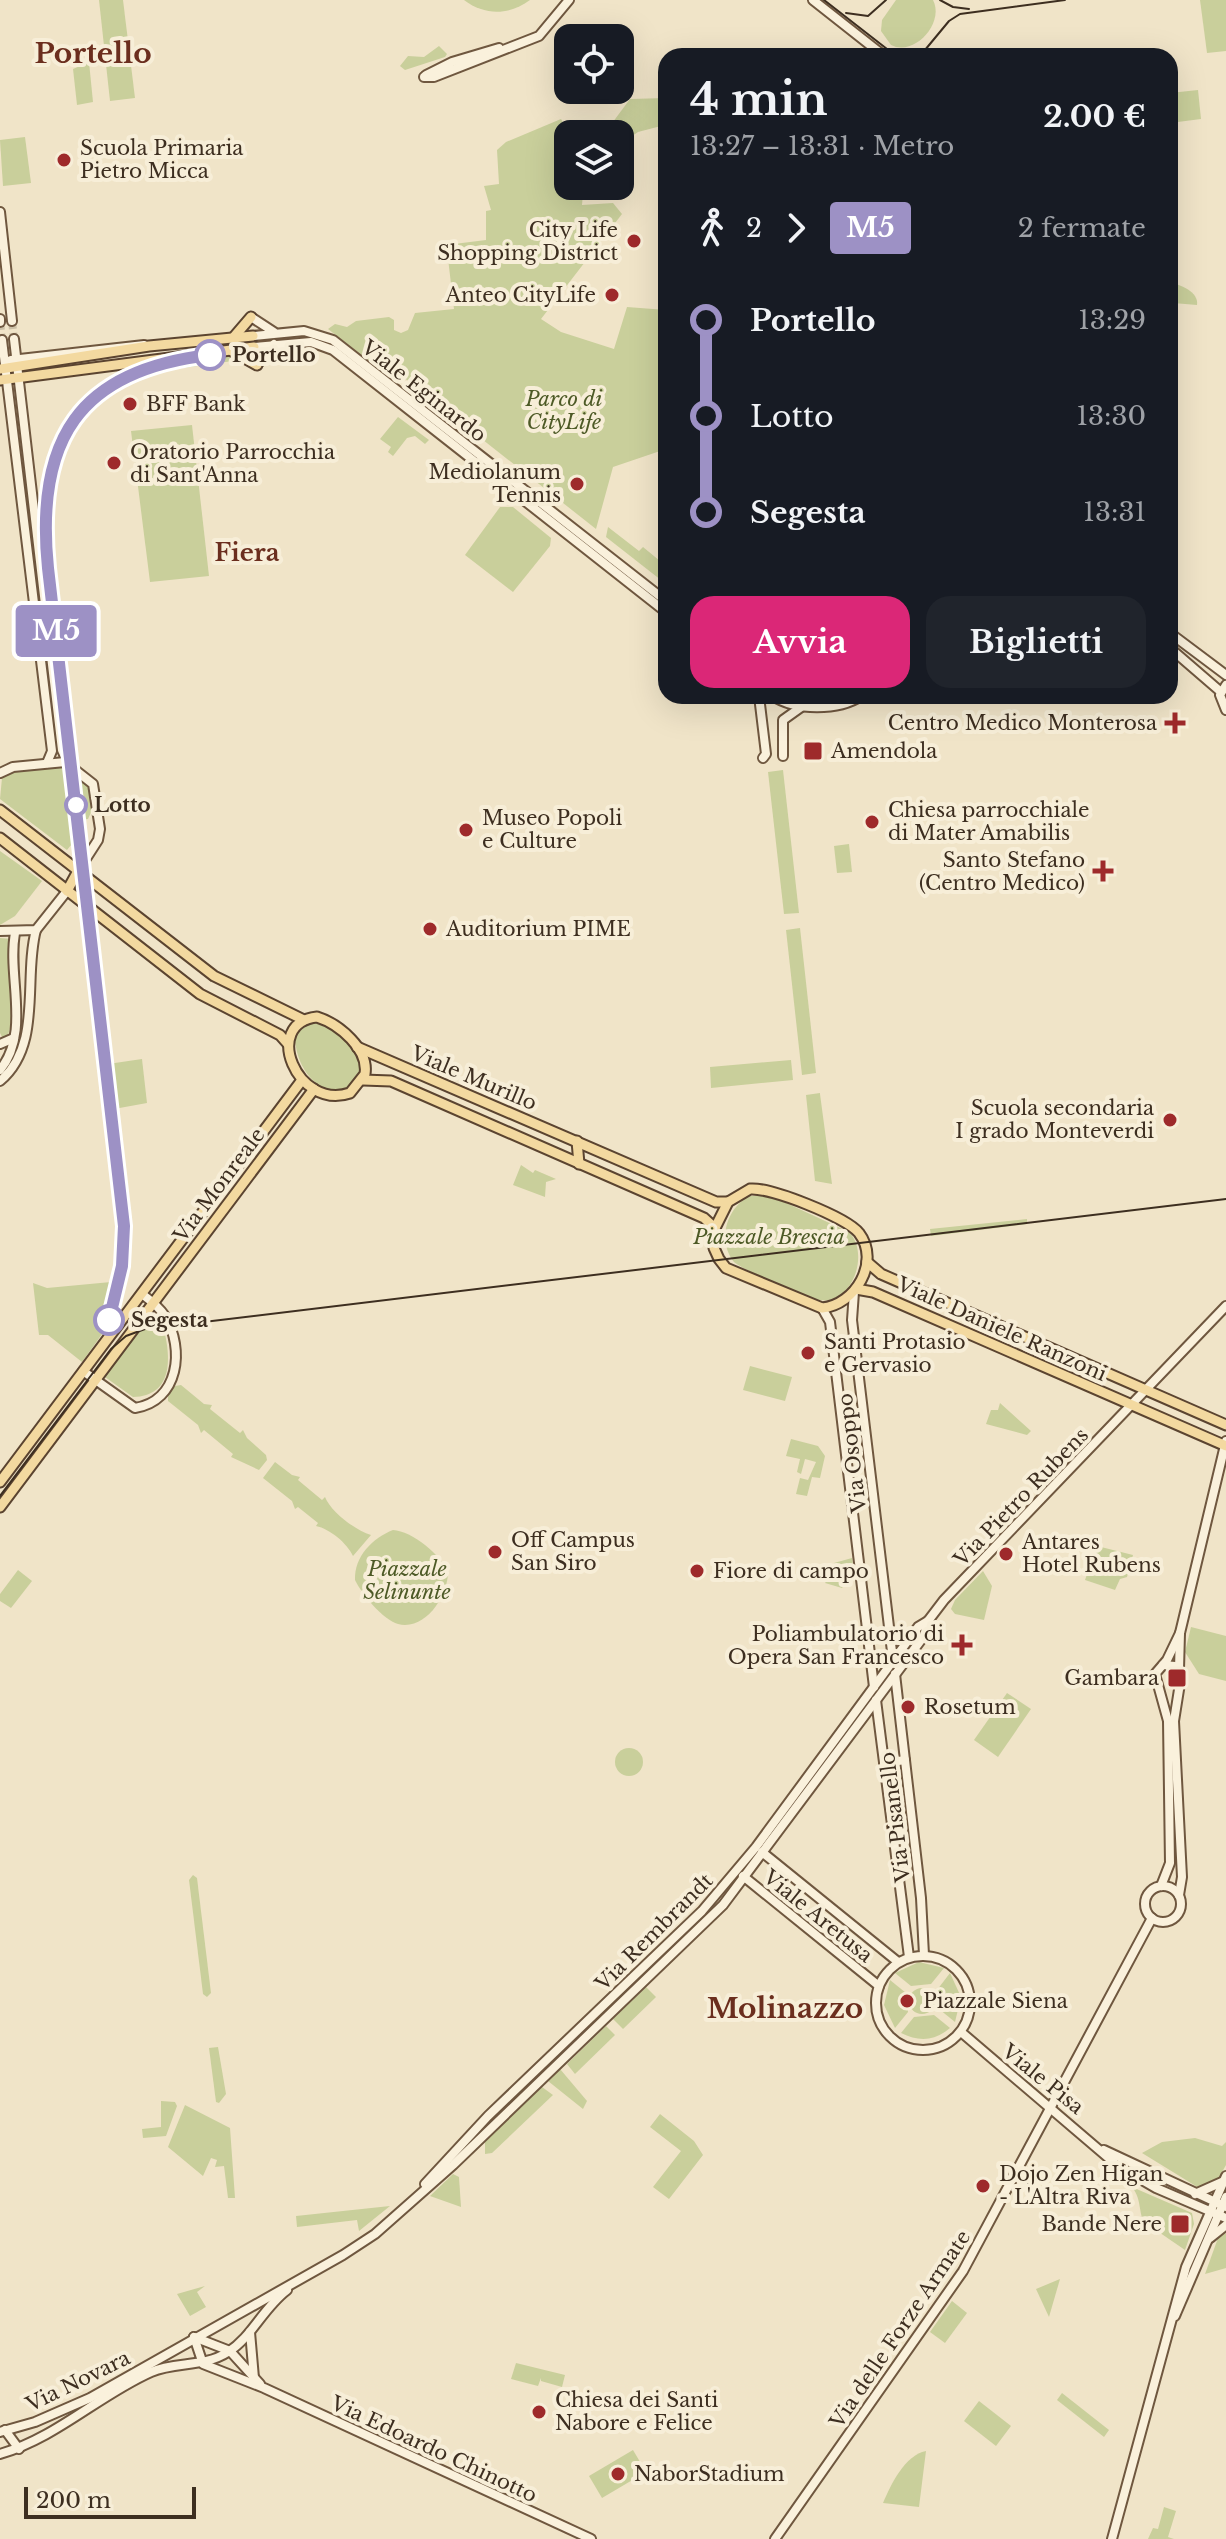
<!DOCTYPE html>
<html lang="it">
<meta charset="utf-8">
<style>
body{margin:0;font-family:"Libre Baskerville",serif;background:#20242c;color:#f1f3f6;height:100vh;display:flex;flex-direction:column;font-size:30px;white-space:nowrap}
*{box-sizing:border-box;margin:0}
p{font-size:26px;color:#9ea1a6}
.icon{flex:none;width:44px;height:44px;fill:none;stroke:currentColor;stroke-width:2;stroke-linecap:round;stroke-linejoin:round}
.map{position:relative;flex:1;overflow:hidden}
.details{position:absolute;left:658px;top:48px;width:520px;height:656px;display:flex;flex-direction:column;background:#171b24;border-radius:24px;box-shadow:0 8px 32px #0002}
.details>*{flex:none}
.badge{padding:0 16px;border-radius:6px;font-size:28px;line-height:52px}
.buttons{position:absolute;left:554px;top:24px;display:grid;gap:16px}
.buttons a{display:grid;place-items:center;width:80px;height:80px;border-radius:16px;background:#171b24;box-shadow:0 8px 32px #0002;font-size:40px}
.scale{position:absolute;left:24px;bottom:20px;width:172px;box-sizing:border-box;padding-left:8px;border:4px solid #3d2e20;border-top:0;font-size:22px;line-height:28px;white-space:nowrap;color:#3d2e20;-webkit-text-stroke:6px #f7eed8;paint-order:stroke}
.map>.badge{position:absolute;translate:-50% -50%;box-shadow:0 0 0 4px #fff}
.legs{display:flex;align-items:center;gap:12px;height:88px;padding:0 32px;font-size:26px}
.legs p{margin-inline-start:auto}
.summary{display:flex;align-items:center;justify-content:space-between;height:136px;padding:0 32px}
h1{font-size:44px;font-weight:700;line-height:60px}
.cta{display:flex;gap:16px;margin-top:auto;padding:16px 32px}
.cta a{flex:1;height:92px;border-radius:24px;background:#db2777;color:#fff;font-size:32px;font-weight:700;line-height:92px;text-align:center}
.cta a+a{background:#20242c;color:#f1f3f6}
ul{padding:0 32px;list-style:none}
li{display:flex;align-items:center;gap:28px;height:96px;font-size:30px}
li i{display:grid;place-items:center;width:12px;height:100%;margin:0 10px;background:currentColor}
li i::after{content:'';width:20px;height:20px;margin:-10px;border:6px solid;border-radius:50%;background:#171b24}
li p{margin-inline-start:auto}
li:first-child i{background:linear-gradient(#0000 50%,currentColor 0)}
li:last-child i{background:linear-gradient(currentColor 50%,#0000 0)}
.map>svg:first-child{display:block}
</style>
<div class="map">
<svg width="1226" height="2539" viewBox="0 0 1226 2539">
<rect width="100%" height="100%" fill="#f0e4c8"/>
<!-- green -->
<g fill="#c9cf9b">
<path d="M99 0H123L135 98 110 101Z"/>
<path d="M464 0H530C510 15 485 16 464 0Z"/>
<path d="M896 0H933C945 23 914 57 891 45L881 31 882 20Z"/>
<path d="M1200 0H1226V51L1207 53Z"/>
<path d="M439 46 447 54 445 57 405 70 400 66 408 56 424 57Z"/>
<path d="M89 62 93 102 77 105 73 69Z"/>
<path d="M1198 90 1201 119 1170 123V93Z"/>
<path d="M666 98 661 126 638 132 620 144V134H604L630 99Z"/>
<path d="M561 119 570 134 568 186H620V178L625 182 617 193H583L582 205 613 203 622 214 541 319 561 332 614 349 627 307 666 310V449L613 467 596 529 407 380 385 366 369 361 328 329 335 324 347 327 356 321 389 317 394 320V330L401 333 408 330 415 313 454 309 447 250 454 244 486 240V211L491 210 484 186 499 184 497 150 506 142Z"/>
<path d="M25 137 31 183 3 186 0 140Z"/>
<path d="M1170 283C1180 284 1199 292 1197 305L1173 303Z"/>
<path d="M235 355 240 360 162 371 177 362Z"/>
<path d="M398 417 429 440 425 444 415 436 407 438 393 456 388 452 391 447 380 439Z"/>
<path d="M192 425 209 576 150 582 131 431Z"/>
<path d="M500 507H513L551 538 550 546 513 592 465 555Z"/>
<path d="M608 527 639 551 643 547 666 566V584L606 537Z"/>
<path d="M63 766 88 784 93 808 88 819 77 820 79 835 67 850 0 799 2 778 11 772Z"/>
<path d="M783 770 799 913 784 914 768 772Z"/>
<path d="M849 844 852 872 837 873 834 846Z"/>
<path d="M0 851 42 881 15 916 0 925Z"/>
<path d="M800 928 816 1073 802 1075 786 930Z"/>
<path d="M0 938 12 939V1023L5 1043 0 1033Z"/>
<path d="M313 1022C334 1024 361 1052 360 1073L350 1087C318 1100 296 1067 295 1038L303 1025Z"/>
<path d="M142 1059 147 1103 114 1109 108 1064Z"/>
<path d="M791 1060 793 1080 711 1088 710 1067Z"/>
<path d="M820 1093V1094L832 1184 815 1181 806 1095Z"/>
<path d="M521 1165 533 1173 535 1170 556 1179 546 1182 545 1197 513 1185Z"/>
<path d="M749 1196H771L849 1232C870 1253 853 1305 819 1300 805 1298 745 1271 734 1262 717 1241 726 1209 749 1196Z"/>
<path d="M1027 1219V1224L931 1236 930 1229Z"/>
<path d="M111 1282 115 1316 82 1362 48 1335H39L33 1283 47 1288Z"/>
<path d="M159 1329 164 1330C171 1358 173 1396 133 1397L105 1377 140 1330Z"/>
<path d="M750 1366 792 1377 785 1401 743 1390Z"/>
<path d="M181 1385 204 1404 212 1405 210 1409 240 1433 243 1430 247 1438 266 1455 267 1460 259 1470 231 1457 233 1454 204 1430 201 1433 198 1425 168 1401V1394L175 1386Z"/>
<path d="M1000 1403 1031 1431 1027 1435 986 1424 991 1410H998Z"/>
<path d="M791 1439 818 1446 825 1456 820 1478 812 1477 807 1496 796 1494 800 1478 808 1480 816 1462 805 1459 801 1474 797 1472 800 1459 786 1456Z"/>
<path d="M275 1462 292 1475 300 1477 298 1480 322 1500 325 1497C331 1512 355 1530 371 1535L353 1556C347 1543 330 1529 316 1526L318 1523 298 1507 295 1509 292 1501 263 1478Z"/>
<path d="M393 1530C412 1531 441 1555 448 1572 448 1595 426 1631 398 1624 383 1620 361 1593 355 1580 354 1556 373 1538 393 1530Z"/>
<path d="M1097 1546 1133 1555 1127 1577 1120 1579 1115 1590 1085 1580Z"/>
<path d="M852 1558 854 1571 842 1588 825 1583 832 1574 834 1563Z"/>
<path d="M18 1570 32 1581 11 1608 0 1601V1594Z"/>
<path d="M983 1571 992 1586 984 1620 955 1614 951 1609 955 1600Z"/>
<path d="M1191 1627 1226 1636V1681L1199 1674 1185 1652Z"/>
<path d="M1007 1693 1031 1709 998 1757 974 1740Z"/>
<circle cx="629" cy="1762" r="14"/>
<path d="M193 1875 197 1878 211 1993 207 1997 203 1994 189 1880Z"/>
<path d="M919 1962 944 1968 931 1984 911 1986 895 1973Z"/>
<path d="M950 1973 961 1997 955 2022 939 2009 937 1990Z"/>
<path d="M890 1980 906 1993 908 2012 895 2028 884 2005Z"/>
<path d="M646 1987 656 1997 623 2029 613 2019Z"/>
<circle cx="922" cy="2001" r="13"/>
<path d="M934 2015 950 2028C935 2041 919 2042 901 2033L914 2017Z"/>
<path d="M606 2026 615 2035 575 2074 567 2064Z"/>
<path d="M218 2047 226 2094 219 2103 216 2102 209 2048Z"/>
<path d="M560 2069 587 2101 583 2109 548 2081Z"/>
<path d="M542 2087 553 2095 492 2153 485 2154V2142Z"/>
<path d="M161 2101 175 2102 177 2106 166 2136 143 2138 142 2129 161 2127Z"/>
<path d="M185 2105 230 2128 235 2198H228L224 2166 215 2167 217 2160 211 2158 203 2176 168 2147Z"/>
<path d="M660 2114 694 2141 703 2155 669 2199 653 2187 681 2151 650 2127Z"/>
<path d="M1195 2138 1222 2146 1226 2142V2165L1214 2186 1199 2188 1142 2153 1162 2142Z"/>
<path d="M453 2174 459 2177 461 2207 430 2196Z"/>
<path d="M1132 2187 1192 2213 1194 2224 1185 2250 1150 2226 1147 2228C1137 2213 1143 2201 1132 2187Z"/>
<path d="M390 2206 359 2231 357 2220 297 2227 296 2216Z"/>
<path d="M1226 2233V2268L1205 2274 1218 2238Z"/>
<path d="M1060 2279 1049 2317 1036 2289Z"/>
<path d="M205 2286 197 2292 206 2307 190 2316 177 2294Z"/>
<path d="M952 2301 967 2313 945 2343 930 2332Z"/>
<path d="M516 2363 565 2375 562 2387 541 2381V2378L538 2386 511 2379Z"/>
<path d="M1062 2393 1109 2430 1104 2437 1057 2400Z"/>
<path d="M979 2401 1011 2426 996 2446 964 2421Z"/>
<path d="M633 2450 646 2472 602 2498 589 2476Z"/>
<path d="M926 2451 919 2507 883 2503C891 2484 905 2455 926 2451Z"/>
<path d="M1164 2507 1176 2511 1168 2537 1174 2539H1148L1153 2528 1158 2529Z"/>
</g>
<g fill="none" stroke-linecap="round" stroke-linejoin="round">
<!-- secondary-tunnel -->
<g stroke="#ccc0a6" stroke-width="8" stroke-dasharray="8 4" stroke-linecap="butt">
<path d="M12 321 14 339"/>
<path d="M0 322 2 340"/>
</g>
<defs>
<g id="secondary">
<path d="M813 0 884 56"/>
<path d="M426 75 452 62 499 48"/>
<path d="M424 77H434L539 36 569 0"/>
<path d="M0 212 12 321"/>
<path d="M251 317 274 332"/>
<path d="M0 319V322"/>
<path d="M253 336 304 331 333 340 666 601"/>
<path d="M14 339 62 750 68 763"/>
<path d="M2 340 52 751 47 763"/>
<path d="M254 347 311 342 333 350 666 612"/>
<path d="M11 360 144 345"/>
<path d="M257 365 274 344"/>
<path d="M1170 633 1226 675"/>
<path d="M1170 648 1221 692"/>
<path d="M1226 685 1220 695 1226 710"/>
<path d="M759 696 766 754 763 758"/>
<path d="M773 696C795 711 839 711 861 696"/>
<path d="M783 756V720L804 705"/>
<path d="M0 773 13 767 65 762 93 784 100 829 98 840 78 871"/>
<path d="M0 931 36 930 67 891"/>
<path d="M0 1044 14 1038"/>
<path d="M0 1070C31 1032 7 977 15 933"/>
<path d="M0 1081C43 1045 23 978 36 930"/>
<path d="M854 1292 852 1320 893 1660"/>
<path d="M822 1308 830 1322 874 1687"/>
<path d="M83 1371 135 1408C179 1401 185 1349 165 1316 159 1307 150 1300 142 1294"/>
<path d="M1163 1665 1175 1666 1181 1677 1174 1721 1182 1877 1179 1895"/>
<path d="M1179 1669 1180 1633 1226 1441"/>
<path d="M895 1674 921 1898 924 1955"/>
<path d="M876 1700 909 1957"/>
<path d="M884 1763 905 1760"/>
<path d="M762 1852 898 1962"/>
<path d="M743 1876 879 1986"/>
<circle cx="1163" cy="1904" r="18"/>
<path d="M1161 1886 1170 1863 1168 1721 1155 1674 1167 1660 1180 1633"/>
<circle cx="923" cy="2003" r="47"/>
<path d="M961 2032 1118 2166 1156 2188 1226 2218"/>
<path d="M1104 2150 1226 2207"/>
<path d="M425 2184 488 2116 702 1911 756 1847 918 1627 928 1621"/>
<path d="M1195 2194 1222 2182"/>
<path d="M1210 2238 1226 2225"/>
<path d="M1175 2316 1226 2197"/>
<path d="M250 2332 254 2378"/>
<path d="M194 2337 203 2364 264 2388 591 2539"/>
<path d="M194 2337 230 2351 260 2384"/>
<path d="M5 2430 19 2449"/>
<path d="M0 2432 35 2422 90 2398 343 2255 375 2234 453 2165 723 1905 924 1636 928 1621 944 1600 1226 1306"/>
<path d="M0 2454C56 2438 99 2395 151 2372 176 2361 203 2368 228 2352 252 2337 263 2308 287 2290"/>
<path d="M775 2539 963 2271 1152 1918"/>
<path d="M1112 2539 1186 2267 1226 2176"/>
</g>
<g id="primary">
<path d="M233 338 251 317"/>
<path d="M232 351 257 365"/>
<path d="M0 369 149 346 253 336"/>
<path d="M0 380 254 347"/>
<path d="M0 810 214 976 304 1020"/>
<path d="M0 838 200 994 280 1035 288 1044"/>
<path d="M67 891 78 871"/>
<path d="M317 1017C339 1024 369 1049 365 1074L350 1093C297 1111 261 1023 317 1017Z"/>
<path d="M357 1047 716 1202H728"/>
<path d="M363 1080 391 1081 704 1218 715 1228"/>
<path d="M577 1141 579 1164"/>
<path d="M750 1189C770 1187 846 1217 859 1233 881 1262 855 1305 822 1308L726 1268 719 1259 714 1248 715 1228 728 1202Z"/>
<path d="M867 1262 881 1274 1226 1425"/>
<path d="M856 1289 873 1292 1226 1446"/>
<path d="M0 1482 302 1080"/>
<path d="M0 1507 314 1089"/>
</g>
</defs>
<!-- secondary casing -->
<use href="#secondary" stroke="#6f573f" stroke-width="12"/>
<!-- primary casing -->
<use href="#primary" stroke="#5b4430" stroke-width="13"/>
<!-- secondary -->
<use href="#secondary" stroke="#faf1dc" stroke-width="8"/>
<!-- primary -->
<use href="#primary" stroke="#f3d9a0" stroke-width="9"/>
<!-- tram -->
<g stroke="#3d2e20" stroke-width="2">
<path d="M824 0 896 56"/>
<path d="M940 0 953 7 969 9"/>
<path d="M846 13 868 16 886 0"/>
<path d="M920 56 949 21 960 14 1065 0"/>
<path d="M0 1496 111 1349 126 1336 145 1329 1226 1199"/>
</g>
</g>
<g fill="none" stroke-linecap="round" stroke-linejoin="round">
<defs>
<path id="line-1" d="M109 1320 122 1266 124 1226 48 568C35 441 78 370 210 355"/>
</defs>
<!-- line-1 casing -->
<use href="#line-1" stroke="#fff" stroke-width="18"/>
<!-- line-1 -->
<use href="#line-1" stroke="#9d91c5" stroke-width="12"/>
</g>
<!-- markers -->
<g fill="#9e2a2b" stroke="#f7eed8" stroke-width="3">
<circle cx="64" cy="160" r="8"/>
<circle cx="634" cy="241" r="8"/>
<circle cx="612" cy="295" r="8"/>
<circle cx="130" cy="404" r="8"/>
<circle cx="114" cy="463" r="8"/>
<circle cx="577" cy="484" r="8"/>
<path d="M1171 711h8v8h8v8h-8v8h-8v-8h-8v-8h8z"/>
<rect x="803" y="741" width="20" height="20" rx="4"/>
<circle cx="872" cy="822" r="8"/>
<circle cx="466" cy="830" r="8"/>
<path d="M1099 859h8v8h8v8h-8v8h-8v-8h-8v-8h8z"/>
<circle cx="430" cy="929" r="8"/>
<circle cx="1170" cy="1120" r="8"/>
<circle cx="808" cy="1353" r="8"/>
<circle cx="495" cy="1552" r="8"/>
<circle cx="1006" cy="1554" r="8"/>
<circle cx="697" cy="1571" r="8"/>
<path d="M958 1633h8v8h8v8h-8v8h-8v-8h-8v-8h8z"/>
<rect x="1167" y="1668" width="20" height="20" rx="4"/>
<circle cx="908" cy="1707" r="8"/>
<circle cx="907" cy="2001" r="8"/>
<circle cx="983" cy="2186" r="8"/>
<rect x="1170" y="2214" width="20" height="20" rx="4"/>
<circle cx="539" cy="2412" r="8"/>
<circle cx="618" cy="2474" r="8"/>
</g>
<g fill="#fff" stroke="#9d91c5" stroke-width="4">
<circle cx="210" cy="355" r="14"/>
<circle cx="76" cy="805" r="10"/>
<circle cx="109" cy="1320" r="14"/>
</g>
<g text-anchor="middle" dominant-baseline="central" stroke-width="8" stroke-linejoin="round" paint-order="stroke">
<!-- poi labels -->
<g font-size="20" fill="#3d2e20" stroke="#f7eed8" text-anchor="start">
<text x="80" y="148">Scuola Primaria<tspan x="80" dy="23">Pietro Micca</tspan></text>
<text x="618" y="230" text-anchor="end">City Life<tspan x="618" dy="23">Shopping District</tspan></text>
<text x="596" y="295" text-anchor="end">Anteo CityLife</text>
<text x="146" y="404">BFF Bank</text>
<text x="130" y="452">Oratorio Parrocchia<tspan x="130" dy="23">di Sant'Anna</tspan></text>
<text x="561" y="472" text-anchor="end">Mediolanum<tspan x="561" dy="23">Tennis</tspan></text>
<text x="1157" y="723" text-anchor="end">Centro Medico Monterosa</text>
<text x="831" y="751">Amendola</text>
<text x="888" y="810">Chiesa parrocchiale<tspan x="888" dy="23">di Mater Amabilis</tspan></text>
<text x="482" y="818">Museo Popoli<tspan x="482" dy="23">e Culture</tspan></text>
<text x="1085" y="860" text-anchor="end">Santo Stefano<tspan x="1085" dy="23">(Centro Medico)</tspan></text>
<text x="446" y="929">Auditorium PIME</text>
<text x="1154" y="1108" text-anchor="end">Scuola secondaria<tspan x="1154" dy="23">I grado Monteverdi</tspan></text>
<text x="824" y="1342">Santi Protasio<tspan x="824" dy="23">e Gervasio</tspan></text>
<text x="511" y="1540">Off Campus<tspan x="511" dy="23">San Siro</tspan></text>
<text x="1022" y="1542">Antares<tspan x="1022" dy="23">Hotel Rubens</tspan></text>
<text x="713" y="1571">Fiore di campo</text>
<text x="944" y="1634" text-anchor="end">Poliambulatorio di<tspan x="944" dy="23">Opera San Francesco</tspan></text>
<text x="1159" y="1678" text-anchor="end">Gambara</text>
<text x="924" y="1707">Rosetum</text>
<text x="923" y="2001">Piazzale Siena</text>
<text x="999" y="2174">Dojo Zen Higan<tspan x="999" dy="23">- L'Altra Riva</tspan></text>
<text x="1162" y="2224" text-anchor="end">Bande Nere</text>
<text x="555" y="2400">Chiesa dei Santi<tspan x="555" dy="23">Nabore e Felice</tspan></text>
<text x="634" y="2474">NaborStadium</text>
</g>
<!-- stop labels -->
<g font-size="20" font-weight="bold" fill="#3d2e20" stroke="#f7eed8" text-anchor="start">
<text x="232" y="355">Portello</text>
<text x="94" y="805">Lotto</text>
<text x="131" y="1320">Segesta</text>
</g>
<!-- street labels -->
<g font-size="20" fill="#3d2e20" stroke="#f7eed8">
<text transform="translate(424 391) rotate(38)">Viale Eginardo</text>
<text transform="translate(474 1078) rotate(23)">Viale Murillo</text>
<text transform="translate(219 1185) rotate(-53)">Via Monreale</text>
<text transform="translate(1002 1329) rotate(24)">Viale Daniele Ranzoni</text>
<text transform="translate(852 1453) rotate(-97)">Via Osoppo</text>
<text transform="translate(1021 1497) rotate(-46)">Via Pietro Rubens</text>
<text transform="translate(895 1817) rotate(-97)">Via Pisanello</text>
<text transform="translate(818 1916) rotate(39)">Viale Aretusa</text>
<text transform="translate(654 1932) rotate(-45)">Via Rembrandt</text>
<text transform="translate(1043 2079) rotate(39)">Viale Pisa</text>
<text transform="translate(900 2329) rotate(-56)">Via delle Forze Armate</text>
<text transform="translate(78 2381) rotate(-26)">Via Novara</text>
<text transform="translate(434 2449) rotate(25)">Via Edoardo Chinotto</text>
</g>
<!-- park labels -->
<g font-size="20" font-style="italic" fill="#4d5a26" stroke="#f7eed8">
<text x="564" y="399">Parco di<tspan x="564" dy="23">CityLife</tspan></text>
<text x="769" y="1237">Piazzale Brescia</text>
<text x="407" y="1569">Piazzale<tspan x="407" dy="23">Selinunte</tspan></text>
</g>
<!-- quarter labels -->
<g font-size="24" font-weight="bold" fill="#6b2e1e" stroke="#f7eed8">
<text x="247" y="552">Fiera</text>
</g>
<!-- district labels -->
<g font-size="28" font-weight="bold" fill="#6b2e1e" stroke="#f7eed8">
<text x="93" y="53">Portello</text>
<text x="785" y="2008">Molinazzo</text>
</g>
</g>
</svg>
<div class="buttons">
<a><svg class="icon" aria-label="locate" viewBox="0 0 24 24"><circle cx="12" cy="12" r="6"/><path d="M12 2v4M12 18v4M2 12h4M18 12h4"/></svg></a>
<a><svg class="icon" aria-label="layers" viewBox="0 0 24 24"><path d="M12 4l9 5-9 5-9-5zM3 14l9 5 9-5"/></svg></a>
</div>
<div class="scale">200 m</div>
<b class="badge" style="left:56px;top:631px;background:#9d91c5;color:#fff">M5</b>
<section class="details">
<div class="summary"><div><h1>4 min</h1><p>13:27 – 13:31 · Metro</p></div><b>2.00 €</b></div>
<div class="legs"><svg class="icon" aria-label="walk" viewBox="0 0 24 24"><circle cx="13" cy="4" r="2"/><path d="M13 8l-2 6 4 7M11 14l-3 7M7 12l3-4h3l4 4"/></svg>2<svg class="icon" aria-label="forward" viewBox="0 0 24 24"><path d="M9 5l7 7-7 7"/></svg><b class="badge" style="background:#9d91c5;color:#fff">M5</b><p>2 fermate</p></div>
<ul>
<li><i style="color:#9d91c5"></i><b>Portello</b><p>13:29</p></li>
<li><i style="color:#9d91c5"></i><span>Lotto</span><p>13:30</p></li>
<li><i style="color:#9d91c5"></i><b>Segesta</b><p>13:31</p></li>
</ul>
<div class="cta"><a>Avvia</a><a>Biglietti</a></div>
</section>
</div>
